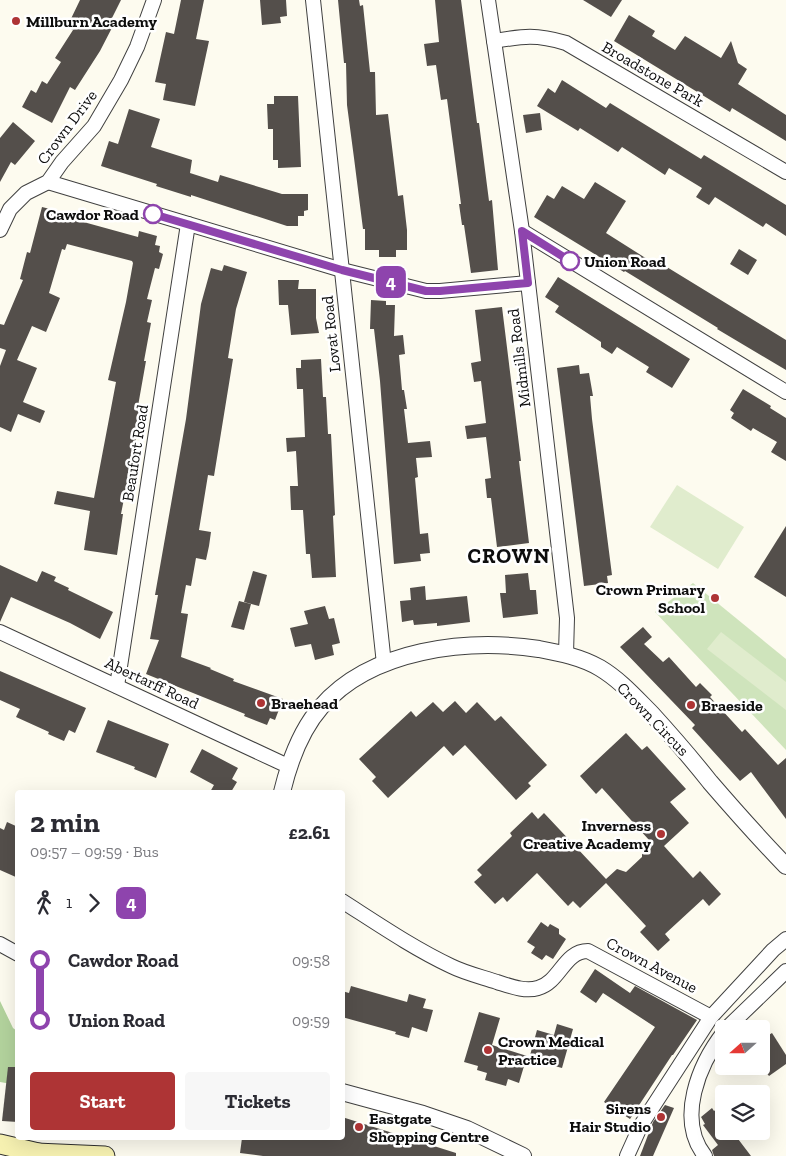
<!DOCTYPE html>
<meta charset="utf-8">
<style>
body{margin:0;font-family:"Zilla Slab",serif;background:#f7f7f7;color:#2b2b33;height:100vh;display:flex;flex-direction:column;font-size:19px;white-space:nowrap}
*{box-sizing:border-box;margin:0}
p{font-size:16px;color:#7c7c81}
.icon{flex:none;width:28px;height:28px;fill:none;stroke:currentColor;stroke-width:2;stroke-linecap:round;stroke-linejoin:round}
.map{position:relative;flex:1;overflow:hidden}
.side{position:absolute;left:15px;top:790px;width:330px;height:350px;display:flex;flex-direction:column;background:#fff;border-radius:5px;box-shadow:0 5px 20px #0002}
.side>*{flex:none}
.badge{padding:0 10px;border-radius:8px;font-size:18px;line-height:32px}
.needle{width:32px;rotate:249deg}
.fabs{position:absolute;left:715px;top:1020px;display:grid;gap:10px}
.fabs a{display:grid;place-items:center;width:55px;height:55px;border-radius:5px;background:#fff;box-shadow:0 5px 20px #0002;font-size:25px}
.map>.badge{position:absolute;translate:-50% -50%;box-shadow:0 0 0 2px #fff}
.legs{display:flex;align-items:center;gap:8px;height:55px;padding:0 15px;font-size:16px}
.legs p{margin-inline-start:auto}
.overview{display:flex;align-items:center;justify-content:space-between;height:85px;padding:0 15px}
h1{font-size:28px;font-weight:800;line-height:38px}
.action{display:flex;gap:10px;margin-top:auto;padding:10px 15px}
.action a{flex:1;height:58px;border-radius:5px;background:#ae3435;color:#fff;font-size:20px;font-weight:800;line-height:58px;text-align:center}
.action a+a{background:#f7f7f7;color:#2b2b33}
ul{padding:0 15px;list-style:none}
li{display:flex;align-items:center;gap:18px;height:60px;font-size:19px}
li i{display:grid;place-items:center;width:8px;height:100%;margin:0 6px;background:currentColor}
li i::after{content:'';width:12px;height:12px;margin:-6px;border:4px solid;border-radius:50%;background:#fff}
li p{margin-inline-start:auto}
li:first-child i{background:linear-gradient(#0000 50%,currentColor 0)}
li:last-child i{background:linear-gradient(currentColor 50%,#0000 0)}
.map>svg:first-child{display:block}
</style>
<div class="map">
<svg width="786" height="1156" viewBox="0 0 786 1156">
<rect width="100%" height="100%" fill="#fdfbef"/>
<!-- green -->
<path fill="#cfe4bc" d="M693 583 786 659V750L655 612Z"/>
<!-- forest -->
<path fill="#b3d39d" d="M0 1001 13 1028 17 1031V1085L0 1082Z"/>
<!-- pitch -->
<g fill="#e0eccd">
<path d="M677 485 744 527 718 569 650 527Z"/>
<path d="M721 632 786 682V710L707 649Z"/>
</g>
<!-- building -->
<g fill="#544f4b">
<path d="M80 0H121L112 18 116 20 100 51 75 90 70 87 52 123 22 107 31 90 36 93 42 81 47 84 61 62 55 58 73 30 67 27Z"/>
<path d="M181 0H204L196 39 209 41 195 106 163 100 166 84 155 82 166 32 174 34Z"/>
<path d="M260 0H286L287 16 280 17 281 23 262 25Z"/>
<path d="M338 0H359L360 6 363 5 370 72H375L376 115 388 114 398 196 403 195 407 230V250H396V257H379V250H365V229H363L354 158 347 105 346 63H344Z"/>
<path d="M435 0H461L477 123H479L489 201 492 200 498 270 471 273 464 225H462L459 204H461L447 99 441 100 436 65 427 66 424 44 439 42Z"/>
<path d="M583 0H622L611 17Z"/>
<path d="M629 15 655 31 652 36 675 50 685 36 721 58 731 41 738 63 747 69 738 84 786 115V141L732 108 730 112 614 41Z"/>
<path d="M562 80 606 108 610 103 701 159 704 155 786 205V236L766 223 763 227 715 197 709 205 696 197 702 188 669 168 665 175 622 147 618 152 580 128 578 131 537 106 548 88 555 93Z"/>
<path d="M274 96H298L301 167 278 168V160H273V129H268L267 104H274Z"/>
<path d="M129 109 160 119 151 147 192 160 190 173 218 182 220 175 282 194H308V210L304 211V216H298V226H287L191 195V197L156 186 157 184 101 166 109 141 118 144Z"/>
<path d="M540 113 542 130 526 133 523 115Z"/>
<path d="M13 122 35 141 15 165 11 162 0 182V138Z"/>
<path d="M595 182 626 201 606 233 655 264 657 261 786 340V370L717 329 718 328 625 271 624 272 534 217 547 195 554 199 562 186 584 199Z"/>
<path d="M42 207 70 214 69 218 138 237 139 231 157 236 155 245 160 246 159 252 163 254 159 269 155 268 147 299 152 300 147 322 151 323 144 361H146L138 406 142 407 121 514H123L117 555 84 550 90 511 54 504 57 491 94 498 116 382 108 380 126 302 133 263 132 261 67 244 65 250 62 249 49 293 60 298 46 332 32 326 17 360 37 368 23 402 45 411 40 423 18 414 11 432 0 427V366L6 350 0 348V324L4 325 23 280 20 279 27 252 30 253Z"/>
<path d="M739 249 757 260 748 275 730 264Z"/>
<path d="M224 265 247 272 236 309 228 358 233 359 214 476 208 475 199 530 211 532 209 546 206 560 196 558 191 586 186 585 181 613 188 614 181 657 211 668 210 669 234 679 233 681 283 699 275 720 270 718 267 725 244 716 245 714 146 674 159 640 150 639 158 595H155L186 419 201 304 211 268 222 271Z"/>
<path d="M558 277 690 359 672 388 646 372 649 367 617 347 612 354 601 347V342L555 312 559 306 545 297Z"/>
<path d="M278 280H299L298 289H316V318L319 333 291 335 288 305H279Z"/>
<path d="M371 300 386 301V305H395L394 336 403 335 405 354 399 355 402 390H404L407 409H404L408 443 430 441 432 457 416 458 418 477 415 478 420 534 428 533 430 553 420 554 421 561 394 564 380 381 374 329H370Z"/>
<path d="M502 307 521 461H519L529 543 497 547 491 498H487L485 479 491 478 486 437 467 439 465 426 486 423 481 381 474 382 471 363 481 361 475 310Z"/>
<path d="M321 359 323 397H326L328 434H331L335 515 333 516 336 577 312 578 310 554H306L303 510H291L290 486H298L296 451 287 452 286 438 305 437 303 389H297L296 368H301V360Z"/>
<path d="M579 365 580 374 589 373 593 396H590L592 419 612 575 607 576 608 583 584 586 557 368Z"/>
<path d="M743 389 771 406 770 408 786 418V461L771 452 777 442 753 428 751 431 731 418 734 413 730 410Z"/>
<path d="M786 526V597L754 577Z"/>
<path d="M0 565 37 582 42 571 56 577 54 581 69 588 68 590 113 612 100 639 70 623 11 597 0 622Z"/>
<path d="M253 571 267 575 259 606 244 602Z"/>
<path d="M528 573 530 590H536L538 614 503 618 500 593H506L505 575Z"/>
<path d="M425 586 426 600 467 596 470 622 437 626V623L414 625 413 620 402 622 400 601 411 600 410 588Z"/>
<path d="M239 601 251 604 244 630 231 627Z"/>
<path d="M325 606 329 619 334 618 340 643 332 645 334 655 315 660 311 644 295 647 290 628 308 624 304 611Z"/>
<path d="M643 627 652 637 644 644 663 662 669 657 696 687 700 683 712 695 710 697 742 732 745 729 778 765 786 758V819L751 772 740 781 692 728 695 725 620 647Z"/>
<path d="M0 671 86 708 75 733 69 730 64 741 48 734 49 732 16 717 20 709 0 700Z"/>
<path d="M455 701 466 713 477 702 495 721 501 716 547 765 528 783 531 786 516 800 465 745 453 756 444 746 388 798 372 781 376 777 359 759 411 711 416 717 433 702 443 712Z"/>
<path d="M108 720 169 744 156 778 134 769 135 767 96 752Z"/>
<path d="M626 733 642 750 647 746 686 789 670 802 689 823 664 846 693 878 700 871 721 894 709 906 703 899 665 934 670 940 658 951 640 932 646 926 606 883 580 908 573 901 568 906 537 873 507 902 503 897 495 904 474 882 482 875 477 870 512 836 510 833 532 812 538 819 544 813 606 879 617 869 626 872 642 857V847L649 840 602 788 596 794 580 776Z"/>
<path d="M202 749 238 768 232 779 237 782 231 792H210L214 785 190 772Z"/>
<path d="M7 822 18 827V878L0 870V828L4 830Z"/>
<path d="M541 922 548 927 550 924 559 929V934L566 939 553 959 546 955 542 960 531 953 535 947 527 942Z"/>
<path d="M595 969 630 993 635 986 697 1020 673 1055H672L630 1119 604 1102 655 1027 603 993 596 1003 580 992Z"/>
<path d="M351 986 407 1002 409 994 426 999 423 1008 433 1010 427 1032 412 1027 409 1038 395 1034 396 1032 342 1017V991L349 993Z"/>
<path d="M479 1012 500 1018 492 1045 527 1056 519 1083 508 1079 506 1086 485 1080 487 1073 477 1070 478 1066 464 1062Z"/>
<path d="M557 1024 573 1029 562 1068 529 1059 537 1030 554 1035Z"/>
<path d="M772 1033 786 1055V1064L769 1076 761 1065V1040Z"/>
<path d="M8 1067H18V1122L2 1121Z"/>
<path d="M724 1104V1131H732L751 1156H714L712 1150 718 1145 703 1125 705 1124 701 1117 712 1108 714 1111Z"/>
<path d="M665 1105 674 1108 653 1156H640L653 1122Z"/>
<path d="M342 1117 456 1153V1156H263L240 1153 242 1138H342Z"/>
</g>
<g fill="none" stroke-linecap="round" stroke-linejoin="round">
<defs>
<g id="minor">
<path d="M313 0 384 664"/>
<path d="M488 0 522 231 567 618 566 654"/>
<path d="M494 41C524 36 536 34 566 43L786 172"/>
<path d="M48 182 342 270 426 291H440L528 283"/>
<path d="M0 230 10 209 26 193 48 182 62 162 94 126 121 80 137 47 154 0"/>
<path d="M522 231 786 392"/>
<path d="M0 632 288 766"/>
<path d="M117 686 188 224"/>
<path d="M342 901C378 924 413 948 451 966 465 973 482 977 497 982 510 986 525 992 538 988 560 982 564 951 588 951L711 1017"/>
<path d="M0 944 18 954"/>
<path d="M726 1029 786 971"/>
<path d="M627 1156 641 1125 711 1017 773 950 786 939"/>
<path d="M705 1156C676 1119 699 1064 724 1032"/>
</g>
<g id="tertiary">
<path d="M282 792C289 763 300 731 321 707 371 649 467 638 539 649 560 653 581 657 600 668 620 680 635 697 651 713 671 735 691 758 710 782 735 811 760 839 786 866"/>
<path d="M342 1092 423 1114 467 1129 523 1156"/>
</g>
<g id="secondary">
<path d="M0 1144 47 1155"/>
<path d="M36 1153 105 1156"/>
</g>
</defs>
<!-- minor casing -->
<use href="#minor" stroke="#404040" stroke-width="16"/>
<!-- tertiary casing -->
<use href="#tertiary" stroke="#404040" stroke-width="18"/>
<!-- secondary casing -->
<use href="#secondary" stroke="#2f2f2f" stroke-width="21"/>
<!-- minor -->
<use href="#minor" stroke="#fff" stroke-width="14"/>
<!-- tertiary -->
<use href="#tertiary" stroke="#fff" stroke-width="16"/>
<!-- secondary -->
<use href="#secondary" stroke="#f6f1b1" stroke-width="19"/>
</g>
<g fill="none" stroke-linecap="round" stroke-linejoin="round">
<defs>
<path id="line-1" d="M153 214 342 270 426 291H440L528 283 522 231 570 261"/>
</defs>
<!-- line-1 casing -->
<use href="#line-1" stroke="#fff" stroke-width="11"/>
<!-- line-1 -->
<use href="#line-1" stroke="#8e44ad" stroke-width="8"/>
</g>
<!-- markers -->
<g fill="#ae3435" stroke="#fff" stroke-width="2">
<circle cx="16" cy="21" r="5"/>
<circle cx="715" cy="598" r="5"/>
<circle cx="261" cy="703" r="5"/>
<circle cx="691" cy="705" r="5"/>
<circle cx="661" cy="834" r="5"/>
<circle cx="488" cy="1050" r="5"/>
<circle cx="661" cy="1117" r="5"/>
<circle cx="359" cy="1127" r="5"/>
</g>
<g fill="#fff" stroke="#8e44ad" stroke-width="2.5">
<circle cx="153" cy="214" r="9"/>
<circle cx="570" cy="261" r="9"/>
</g>
<g text-anchor="middle" dominant-baseline="central" stroke-width="5" stroke-linejoin="round" paint-order="stroke">
<!-- poi labels -->
<g font-size="16" font-weight="bold" fill="#0d0d0d" stroke="#fff" text-anchor="start">
<text x="26" y="21">Millburn Academy</text>
<text x="705" y="589" text-anchor="end">Crown Primary<tspan x="705" dy="18">School</tspan></text>
<text x="271" y="703">Braehead</text>
<text x="701" y="705">Braeside</text>
<text x="651" y="825" text-anchor="end">Inverness<tspan x="651" dy="18">Creative Academy</tspan></text>
<text x="498" y="1041">Crown Medical<tspan x="498" dy="18">Practice</tspan></text>
<text x="651" y="1108" text-anchor="end">Sirens<tspan x="651" dy="18">Hair Studio</tspan></text>
<text x="369" y="1118">Eastgate<tspan x="369" dy="18">Shopping Centre</tspan></text>
</g>
<!-- street labels -->
<g font-size="16" fill="#0d0d0d" stroke="#fff">
<text transform="translate(653 74) rotate(30)">Broadstone Park</text>
<text transform="translate(67 127) rotate(-53)">Crown Drive</text>
<text transform="translate(331 334) rotate(-96)">Lovat Road</text>
<text transform="translate(519 358) rotate(-97)">Midmills Road</text>
<text transform="translate(135 453) rotate(-81)">Beaufort Road</text>
<text transform="translate(152 683) rotate(25)">Abertarff Road</text>
<text transform="translate(653 719) rotate(46)">Crown Circus</text>
<text transform="translate(652 965) rotate(28)">Crown Avenue</text>
</g>
<!-- stop labels -->
<g font-size="16" font-weight="bold" fill="#0d0d0d" stroke="#fff" text-anchor="end">
<text x="139" y="214">Cawdor Road</text>
<text x="584" y="261" text-anchor="start">Union Road</text>
</g>
<!-- district labels -->
<g font-size="21" font-weight="bold" letter-spacing="1" fill="#0d0d0d" stroke="#fff">
<text x="509" y="555">CROWN</text>
</g>
</g>
</svg>
<div class="fabs">
<a><svg class="needle" viewBox="-14 -14 28 28"><path d="M0-13l5 13h-10z" fill="#e53935"/><path d="M0 13l5-13h-10z" fill="#7c7c81"/></svg></a>
<a><svg class="icon" aria-label="layers" viewBox="0 0 24 24"><path d="M12 4l9 5-9 5-9-5zM3 14l9 5 9-5"/></svg></a>
</div>
<b class="badge" style="left:391px;top:282px;background:#8e44ad;color:#fff">4</b>
<section class="side">
<div class="overview"><div><h1>2 min</h1><p>09:57 – 09:59 · Bus</p></div><b>£2.61</b></div>
<div class="legs"><svg class="icon" aria-label="walk" viewBox="0 0 24 24"><circle cx="13" cy="4" r="2"/><path d="M13 8l-2 6 4 7M11 14l-3 7M7 12l3-4h3l4 4"/></svg>1<svg class="icon" aria-label="forward" viewBox="0 0 24 24"><path d="M9 5l7 7-7 7"/></svg><b class="badge" style="background:#8e44ad;color:#fff">4</b></div>
<ul>
<li><i style="color:#8e44ad"></i><b>Cawdor Road</b><p>09:58</p></li>
<li><i style="color:#8e44ad"></i><b>Union Road</b><p>09:59</p></li>
</ul>
<div class="action"><a>Start</a><a>Tickets</a></div>
</section>
</div>
